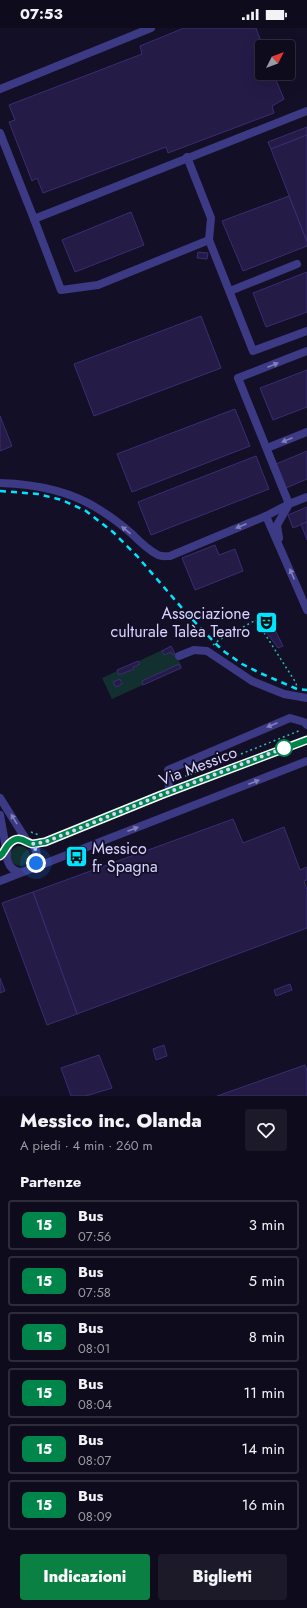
<!DOCTYPE html>
<html lang="it">
<meta charset="utf-8">
<style>
body{margin:0;font-family:Jost,sans-serif;background:#1c1929;color:#f1f3f6;height:100vh;display:flex;flex-direction:column;font-size:15px;white-space:nowrap}
*{box-sizing:border-box;margin:0}
p{font-size:13px;color:#9b9ba3}
.icon{flex:none;width:22px;height:22px;fill:none;stroke:currentColor;stroke-width:2;stroke-linecap:round;stroke-linejoin:round}
.map{position:relative;height:1068px;overflow:hidden}
.panel{display:flex;flex-direction:column;background:#0e0b1c;flex:1}
.panel>*{flex:none}
.badge{padding:0 8px;border-radius:6px;font-size:14px;line-height:26px}
.needle{width:26px;rotate:48deg}
.controls{position:absolute;left:255px;top:12px;display:grid;gap:8px}
.controls a{display:grid;place-items:center;width:40px;height:40px;border-radius:4px;background:#0e0b1c;box-shadow:0 4px 16px #0002,0 0 0 1px #2e2b3b;font-size:20px}
.you{position:absolute;width:20px;height:20px;margin:-10px;border:3px solid #fff;border-radius:50%;background:#1a73e8;box-shadow:0 0 0 6px #1a73e833}
.map>.badge{position:absolute;translate:-50% -50%;box-shadow:0 0 0 2px #fff}
h2{padding:0 20px;font-size:15px;line-height:36px}
.round{display:grid;place-items:center;flex:none;width:42px;height:42px;border-radius:4px;background:#1c1929}
.headline{display:flex;align-items:center;justify-content:space-between;height:68px;padding:0 20px}
h1{font-size:19px;font-weight:800;line-height:30px}
.button{display:flex;gap:8px;margin-top:auto;padding:8px 20px}
.button a{flex:1;height:46px;border-radius:4px;background:#0b8043;color:#fff;font-size:16px;font-weight:800;line-height:46px;text-align:center}
.button a+a{background:#1c1929;color:#f1f3f6}
ul{padding:0;list-style:none}
li{display:flex;align-items:center;gap:12px;height:50px;margin:0 8px 6px;padding:0 12px;border:2px solid #2e2b3b;border-radius:4px}
li div{flex:1}
li b{display:block;font-size:15px}
li em{font-style:normal}
li .badge{min-width:44px;font-weight:700;text-align:center}
.status{display:flex;justify-content:space-between;align-items:center;height:28px;padding:0 20px;background:#0e0b1c;direction:ltr}
.status svg{height:11px;fill:currentColor}
.map>svg:first-child{display:block}
</style>
<div class="status"><b>07:53</b><svg viewBox="0 0 49 12"><path d="M0 12V9h3v3zM5 12V6h3v6zM10 12V3h3v9zM15 12V0h3v12zM26 1h20v11H26zM47 4h2v5h-2z"/></svg></div>
<div class="map">
<svg width="307" height="1068" viewBox="0 0 307 1068">
<rect width="100%" height="100%" fill="#130f26"/>
<!-- green -->
<g fill="#12302f">
<path d="M171 618 182 639 112 671 102 650Z"/>
<circle cx="20" cy="828" r="10"/>
</g>
<!-- building -->
<g fill="#241b47" stroke="#3b2d73">
<path d="M184 0H256L263 19H262V45H273L284 71 272 78 274 85 168 125 166 119 43 165 37 150 32 153 9 94 15 92 9 77 142 26 140 18Z"/>
<path d="M307 99V107L271 121 268 114Z"/>
<path d="M307 107V214L271 121Z"/>
<path d="M289 168 307 214V218L243 243 222 193Z"/>
<path d="M131 184 144 217 75 244 62 212Z"/>
<path d="M198 224 208 225 207 231 197 230Z"/>
<path d="M307 244V284L266 299 253 265Z"/>
<path d="M201 288 221 340 94 388 74 336Z"/>
<path d="M307 342V379L273 392 260 360Z"/>
<path d="M235 381 250 418 132 464 117 426Z"/>
<path d="M0 388 12 418 0 423Z"/>
<path d="M307 423V451L286 460 276 436Z"/>
<path d="M256 428 269 461 151 507 138 474Z"/>
<path d="M307 479V494L293 500 288 487Z"/>
<path d="M307 494V512L301 496Z"/>
<path d="M215 517 219 527 235 521 243 543 195 562 182 530Z"/>
<path d="M268 587 270 593 271 592 273 595 275 594 277 598 274 600 283 618 278 620 264 601 262 602 260 598 262 597 259 592Z"/>
<path d="M171 618 175 626 173 627 171 624 164 627 162 623Z"/>
<path d="M138 633 140 636 133 639 134 641 119 647 117 642Z"/>
<path d="M179 636 181 640 143 657 142 653Z"/>
<path d="M120 651 122 656 116 659 113 654Z"/>
<path d="M233 791 243 815 284 799 300 842 307 839V852L304 853 307 862V900L77 986 33 864Z"/>
<path d="M33 864 77 986 47 997 2 875Z"/>
<path d="M0 950 5 963 0 965Z"/>
<path d="M290 956 292 962 276 968 274 962Z"/>
<path d="M164 1017 167 1028 156 1032 153 1021Z"/>
<path d="M99 1027 112 1060 86 1068H71L61 1040Z"/>
<path d="M305 1037 307 1043V1068H217Z"/>
</g>
<g fill="none" stroke-linecap="round" stroke-linejoin="round">
<!-- path -->
<g stroke="#2fb8b0" stroke-width="1.5" stroke-dasharray="2 3" stroke-linecap="butt">
<path d="M213 617 219 612 256 592 296 655 297 660"/>
<path d="M176 752 301 702"/>
<path d="M31 804 39 807"/>
</g>
<!-- minor -->
<g stroke="#3d3a85" stroke-width="8">
<path d="M0 61 151 0"/>
<path d="M0 105 34 191 307 83"/>
<path d="M187 129 211 190 209 212 253 323 307 303"/>
<path d="M34 191 61 262 98 257 209 212"/>
<path d="M230 263 297 236"/>
<path d="M307 323 238 350 289 476 307 469"/>
<path d="M267 420 307 404"/>
<path d="M0 455C34 456 71 463 100 482 111 489 122 497 132 506 140 514 148 522 158 527 162 529 166 528 170 528L266 488 289 476"/>
<path d="M266 488 307 582"/>
<path d="M279 510 277 497 288 478"/>
<path d="M179 628 194 622 207 623 252 653 284 666 307 670"/>
<path d="M169 764 168 742 290 690 304 694 307 697"/>
<path d="M0 770 27 813"/>
<path d="M0 787 6 820"/>
<path d="M32 816 45 814 58 809 161 767 307 712"/>
<path d="M23 844C0 845 2 804 26 812 30 814 33 816 35 820 39 828 36 834 32 840"/>
<path d="M0 853 307 733"/>
</g>
<!-- rail -->
<path stroke="#00e5ff" stroke-width="2.5" stroke-dasharray="6 5" stroke-linecap="butt" d="M0 463 38 466 62 472 86 483 113 504 137 528 188 587 222 622 242 636 260 645 297 661 307 662"/>
</g>
<!-- one-way arrows -->
<defs><path id="oneway-solid" d="M-6-.8H1V-3.2L6.5 0L1 3.2V.8H-6Z"/></defs>
<g fill="#837fbc">
<use href="#oneway-solid" transform="translate(273 337) rotate(-22)"/>
<use href="#oneway-solid" transform="translate(287 412) rotate(158)"/>
<use href="#oneway-solid" transform="translate(241 498) rotate(157)"/>
<use href="#oneway-solid" transform="translate(126 502) rotate(-141)"/>
<use href="#oneway-solid" transform="translate(292 546) rotate(-113)"/>
<use href="#oneway-solid" transform="translate(272 697) rotate(157)"/>
<use href="#oneway-solid" transform="translate(254 754) rotate(-21)"/>
<use href="#oneway-solid" transform="translate(14 791) rotate(-121)"/>
<use href="#oneway-solid" transform="translate(133 801) rotate(-21)"/>
</g>
<g fill="none" stroke-linecap="round" stroke-linejoin="round">
<defs>
<path id="line" d="M0 828C4 825 5 820 9 816 19 806 24 814 32 816 36 816 42 814 45 814L161 767 307 712"/>
</defs>
<!-- line casing -->
<use href="#line" stroke="#fff" stroke-width="9"/>
<!-- line -->
<use href="#line" stroke="#00854a" stroke-width="6"/>
<!-- walk -->
<path stroke="#d9d4ff" stroke-width="4" stroke-dasharray="0 7.2" d="M36 835C38 827 37 822 32 816L45 814 58 809 161 767 284 720"/>
</g>
<!-- icons -->
<defs>
<symbol id="theatre-square" viewBox="-11 -11 22 22"><rect x="-9" y="-9" width="18" height="18" rx="4" fill="#00e5ff" stroke="#130f26"/><path d="M-5-5.5Q0-4 5-5.5V0Q5 5 0 6Q-5 5-5 0ZM-3.3-2.5H-1v1.5H-3.3ZM1-2.5H3.3v1.5H1ZM-2.8 1Q0 5.5 2.8 1Z" fill="#111"/></symbol>
<symbol id="bus-square" viewBox="-11 -11 22 22"><rect x="-9" y="-9" width="18" height="18" rx="4" fill="#00e5ff" stroke="#130f26"/><path d="M-5-6H5V4H4V6H2V4H-2V6H-4V4H-5ZM-3.5-4V0h7V-4ZM-3.5 1.2v1.5H-2V1.2ZM2 1.2v1.5H3.5V1.2Z" fill="#111"/></symbol>
</defs>
<g fill-rule="evenodd">
<use href="#theatre-square" x="254" y="582" width="25" height="25"/>
<use href="#bus-square" x="64" y="816" width="25" height="25"/>
</g>
<!-- markers -->
<circle fill="#fff" stroke="#00854a" stroke-width="2" cx="284" cy="720" r="8"/>
<g text-anchor="middle" dominant-baseline="central" stroke-width="3.5" stroke-linejoin="round" paint-order="stroke">
<!-- poi labels -->
<g font-size="16" fill="#d9d4ff" stroke="#130f26" text-anchor="end">
<text x="250" y="585">Associazione<tspan x="250" dy="18">culturale Talèa Teatro</tspan></text>
<text x="92" y="820" text-anchor="start">Messico<tspan x="92" dy="18">fr Spagna</tspan></text>
</g>
<!-- street labels -->
<g font-size="16" fill="#d9d4ff" stroke="#130f26">
<text transform="translate(198 738) rotate(-21)">Via Messico</text>
</g>
</g>
</svg>
<div class="controls">
<a><svg class="needle" viewBox="-14 -14 28 28"><path d="M0-13l5 13h-10z" fill="#e53935"/><path d="M0 13l5-13h-10z" fill="#9b9ba3"/></svg></a>
</div>
<div class="you" style="left:36px;top:835px"></div>
</div>
<section class="panel">
<div class="headline"><div><h1>Messico inc. Olanda</h1><p>A piedi · 4 min · 260 m</p></div><a class="round"><svg class="icon" aria-label="heart" viewBox="0 0 24 24"><path d="M12 20l-8-8c-3-5 5-10 8-4 3-6 11-1 8 4z"/></svg></a></div>
<h2>Partenze</h2>
<ul>
<li><span class="badge" style="background:#00854a;color:#fff">15</span><div><b>Bus</b><p>07:56</p></div><em>3 min</em></li>
<li><span class="badge" style="background:#00854a;color:#fff">15</span><div><b>Bus</b><p>07:58</p></div><em>5 min</em></li>
<li><span class="badge" style="background:#00854a;color:#fff">15</span><div><b>Bus</b><p>08:01</p></div><em>8 min</em></li>
<li><span class="badge" style="background:#00854a;color:#fff">15</span><div><b>Bus</b><p>08:04</p></div><em>11 min</em></li>
<li><span class="badge" style="background:#00854a;color:#fff">15</span><div><b>Bus</b><p>08:07</p></div><em>14 min</em></li>
<li><span class="badge" style="background:#00854a;color:#fff">15</span><div><b>Bus</b><p>08:09</p></div><em>16 min</em></li>
</ul>
<div class="button"><a>Indicazioni</a><a>Biglietti</a></div>
</section>
